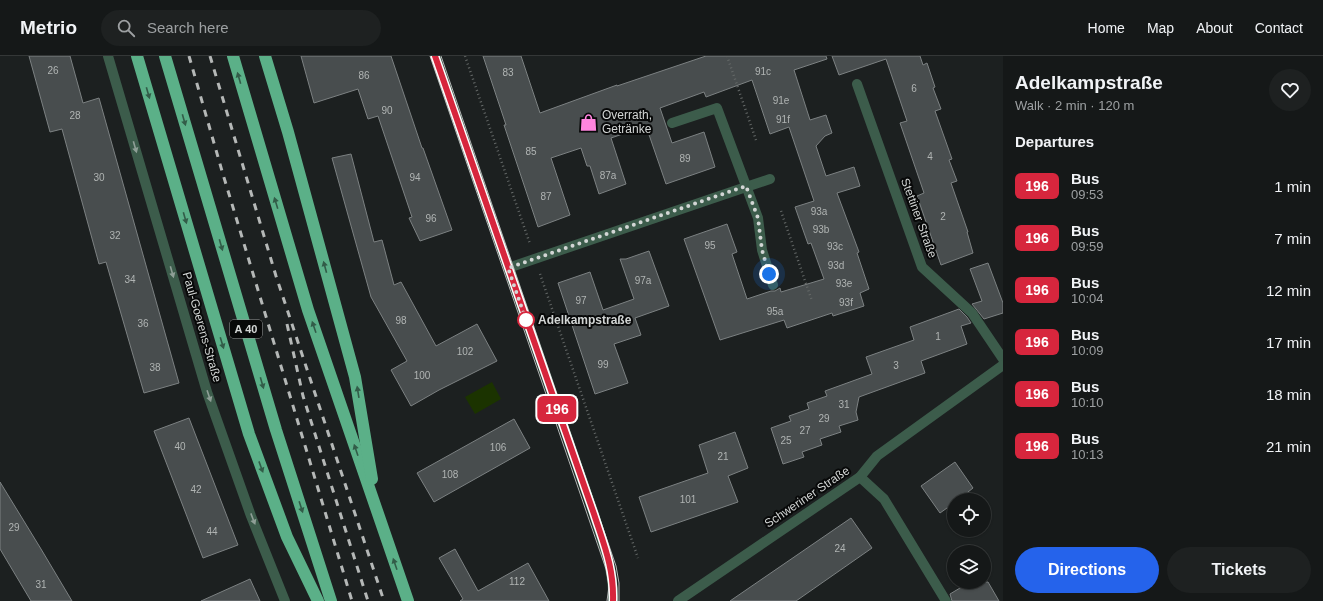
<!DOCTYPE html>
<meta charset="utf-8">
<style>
body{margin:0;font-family:Arial,sans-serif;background:#1e2121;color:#f1f3f6;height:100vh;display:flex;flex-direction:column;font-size:15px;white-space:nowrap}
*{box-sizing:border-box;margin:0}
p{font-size:13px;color:#9da0a2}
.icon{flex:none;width:22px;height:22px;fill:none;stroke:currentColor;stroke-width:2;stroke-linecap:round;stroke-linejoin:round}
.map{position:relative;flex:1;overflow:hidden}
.details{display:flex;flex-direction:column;background:#151818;width:320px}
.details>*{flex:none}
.badge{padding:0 8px;border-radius:6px;font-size:14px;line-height:26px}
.buttons{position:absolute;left:947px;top:437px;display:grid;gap:8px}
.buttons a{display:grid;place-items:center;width:44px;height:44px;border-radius:50%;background:#151818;box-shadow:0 1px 3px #0004,0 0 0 1px #343737;font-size:20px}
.you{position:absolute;width:20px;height:20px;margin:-10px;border:3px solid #fff;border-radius:50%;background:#1a73e8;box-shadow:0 0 0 6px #1a73e833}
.map>.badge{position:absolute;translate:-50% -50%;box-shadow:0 0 0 2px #fff}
h2{padding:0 12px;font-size:15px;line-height:36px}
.round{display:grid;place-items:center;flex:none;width:42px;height:42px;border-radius:21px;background:#1e2121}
.overview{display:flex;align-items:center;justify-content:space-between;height:68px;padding:0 12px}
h1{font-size:19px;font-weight:800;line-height:30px}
.primary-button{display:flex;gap:8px;margin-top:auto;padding:8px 12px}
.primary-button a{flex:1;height:46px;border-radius:24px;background:#2563eb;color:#fff;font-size:16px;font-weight:800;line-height:46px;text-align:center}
.primary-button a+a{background:#1e2121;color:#f1f3f6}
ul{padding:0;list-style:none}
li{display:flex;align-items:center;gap:12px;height:52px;padding:0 12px}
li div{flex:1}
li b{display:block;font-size:15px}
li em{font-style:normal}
li .badge{min-width:44px;font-weight:700;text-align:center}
header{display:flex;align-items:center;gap:24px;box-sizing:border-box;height:56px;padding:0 20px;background:#151818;border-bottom:1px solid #343737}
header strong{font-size:19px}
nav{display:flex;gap:22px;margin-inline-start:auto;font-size:14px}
.search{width:280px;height:36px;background:#1e2121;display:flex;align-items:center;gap:10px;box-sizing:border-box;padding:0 14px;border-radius:22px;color:#9da0a2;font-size:15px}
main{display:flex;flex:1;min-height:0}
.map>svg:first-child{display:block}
</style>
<header>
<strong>Metrio</strong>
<div class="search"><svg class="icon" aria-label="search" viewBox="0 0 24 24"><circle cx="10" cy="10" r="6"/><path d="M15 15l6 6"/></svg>Search here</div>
<nav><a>Home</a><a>Map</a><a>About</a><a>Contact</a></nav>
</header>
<main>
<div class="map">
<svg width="1003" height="545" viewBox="0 0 1003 545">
<rect width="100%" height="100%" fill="#1c2020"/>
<!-- green -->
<path fill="#1b3300" d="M492 326 501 343 475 358 465 341Z"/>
<!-- building -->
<g fill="#484d4e" stroke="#7c8182">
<path d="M29 0H70L83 47 99 42 179 327 144 337 106 206 99 208 62 73 50 76Z"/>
<path d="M301 0H391L422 92H423L452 174 420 185 409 162 412 161 378 60 368 63 358 33 314 47Z"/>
<path d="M483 0H521L540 57 617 29V30L706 0H826L827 3 794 14 810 64 826 59 832 77 825 80 816 90 826 120 854 111 860 130 837 137 859 196 857 197 869 233 860 237 864 250 833 260 832 257 787 272 784 264 720 284 684 183 727 168 737 196 732 198 747 243 771 235H775L780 232 781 236 824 223 811 187 808 188 795 151 814 145 789 71 770 78 752 24 706 41 704 36 660 52 672 87 704 76 715 111 666 128 646 70 611 82 626 128 599 138 590 110H587L581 92 551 102 570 159 538 171 504 69H506Z"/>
<path d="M832 0H920L923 9 927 7 935 31 933 32 941 53 935 55 952 103 949 104 957 125 951 127 968 176H967L973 197 941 209 917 140 924 137 900 67 907 65 886 3 839 19Z"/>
<path d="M351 98 374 186 382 184 394 229 401 226 436 290 477 268 497 305 439 334 411 350 391 314 407 305 371 241 332 102Z"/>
<path d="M649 195 669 250 635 262 641 279 614 288 628 327 595 338 558 227 590 216 603 254 634 243 620 203H626Z"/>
<path d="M988 207 1003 247V257L984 263 972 248 982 245 970 213Z"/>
<path d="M959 253 967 261 971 267 961 270 967 288 921 305 925 317 859 341 856 356 858 364 839 370 841 376 820 383 822 389 802 396 804 401 783 408 771 372 791 365 789 360 809 353 807 347 827 340 825 335 872 318 866 301 914 284 910 271Z"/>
<path d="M189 362 238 489 203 502 154 375Z"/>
<path d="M514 363 530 392 434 446 417 417Z"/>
<path d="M735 376 748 412 728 420 738 446 651 476 639 441 708 417 699 389Z"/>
<path d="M955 406 973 432 968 436 967 444H954V454L947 452 940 457 921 430Z"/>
<path d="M0 426 41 493 72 545H31L0 493Z"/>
<path d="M851 462 872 492 796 545H730Z"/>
<path d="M455 493 478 535 528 507 549 545H460L463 543 439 502Z"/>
<path d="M250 523 260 545H201Z"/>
<path d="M970 526H988L999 545H952L950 538Z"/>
</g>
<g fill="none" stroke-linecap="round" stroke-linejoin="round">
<!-- path -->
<g stroke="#646867" stroke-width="2.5" stroke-dasharray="1 3" stroke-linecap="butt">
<path d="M465 0 530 188"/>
<path d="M727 0 756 84"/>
<path d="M781 155 812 245"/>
<path d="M540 218 638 502"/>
</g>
<!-- lane -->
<g stroke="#3c5c4b" stroke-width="10">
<path d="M857 28 922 211 972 257 1003 303"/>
<path d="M672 67 717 52 758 162 762 194 773 229"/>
<path d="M746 131 770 123"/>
</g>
<!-- street -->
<g stroke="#3c5c4b" stroke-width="10">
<path d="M108 0 207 336 251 460 285 545"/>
<path d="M435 0 594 458C603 488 614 513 613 545"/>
<path d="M508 212 746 131"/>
<path d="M860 421 884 443 946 545"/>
<path d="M678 545 860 421 877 400 1003 309"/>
</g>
<!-- highway -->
<g stroke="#5bb088" stroke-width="12">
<path d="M137 0 249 378 287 481 318 545"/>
<path d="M165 0 276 374 331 545"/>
<path d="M233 0 308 254 408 545"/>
<path d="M265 0 288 76 355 321 372 423"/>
</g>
<!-- tram -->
<g stroke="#b5b8b7" stroke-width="1">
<path d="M430 0 606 513 609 530 607 545"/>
<path d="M441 0 616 510 619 527V545"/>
</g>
<!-- rail -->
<g stroke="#b5b8b7" stroke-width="3" stroke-dasharray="7 7" stroke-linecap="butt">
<path d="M189 0 222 115 352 545"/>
<path d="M210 0 276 220 384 545"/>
<path d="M287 268 303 340 368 545"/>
</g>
</g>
<!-- one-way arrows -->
<defs><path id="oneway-solid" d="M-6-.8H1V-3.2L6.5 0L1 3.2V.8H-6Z"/></defs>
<g fill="#325c48">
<use href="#oneway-solid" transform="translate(239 22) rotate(-106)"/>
<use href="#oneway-solid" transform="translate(148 37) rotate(74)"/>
<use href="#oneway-solid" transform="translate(184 64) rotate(74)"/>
<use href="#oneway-solid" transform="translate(276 147) rotate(-107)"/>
<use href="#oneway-solid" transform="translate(185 162) rotate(74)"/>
<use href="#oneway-solid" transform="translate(221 189) rotate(74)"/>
<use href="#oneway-solid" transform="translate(325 211) rotate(-105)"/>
<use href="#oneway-solid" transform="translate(314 271) rotate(-109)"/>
<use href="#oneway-solid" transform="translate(222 287) rotate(73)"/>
<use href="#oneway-solid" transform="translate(262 327) rotate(74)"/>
<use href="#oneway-solid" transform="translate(358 336) rotate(-99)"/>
<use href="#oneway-solid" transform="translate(356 394) rotate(-109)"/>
<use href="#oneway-solid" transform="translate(261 411) rotate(70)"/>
<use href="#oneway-solid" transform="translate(301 451) rotate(72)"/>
<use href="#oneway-solid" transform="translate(395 508) rotate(-109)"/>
</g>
<g fill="#8f9f97">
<use href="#oneway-solid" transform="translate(135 91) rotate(74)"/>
<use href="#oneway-solid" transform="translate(172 216) rotate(74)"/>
<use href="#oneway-solid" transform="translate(209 340) rotate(71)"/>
<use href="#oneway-solid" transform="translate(253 463) rotate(69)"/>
</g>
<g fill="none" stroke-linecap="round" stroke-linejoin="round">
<defs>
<path id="line" d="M435 0 594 458C604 489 614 512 613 545"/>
</defs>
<!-- line casing -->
<use href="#line" stroke="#fff" stroke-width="9"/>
<!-- line -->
<use href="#line" stroke="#d7263d" stroke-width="6"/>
<!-- walk -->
<path stroke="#d3d6d5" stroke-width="4" stroke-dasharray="0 7.2" d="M526 264 527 267 508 212 746 130 758 162 762 194 769 218"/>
</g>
<!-- icons -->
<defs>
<symbol id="shop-bare" viewBox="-9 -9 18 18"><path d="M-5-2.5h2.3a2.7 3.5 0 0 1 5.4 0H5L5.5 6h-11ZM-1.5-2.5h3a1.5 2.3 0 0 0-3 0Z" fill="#ff85de" stroke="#080909" stroke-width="2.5" paint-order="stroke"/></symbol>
</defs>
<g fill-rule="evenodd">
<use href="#shop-bare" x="576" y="54" width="25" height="25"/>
</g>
<!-- markers -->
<circle fill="#fff" stroke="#d7263d" stroke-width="2" cx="526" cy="264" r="8"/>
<g text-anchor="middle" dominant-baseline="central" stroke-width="4" stroke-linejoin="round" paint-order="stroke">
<!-- number labels -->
<g font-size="10" fill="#b0b4b3">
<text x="53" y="14">26</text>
<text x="763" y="15">91c</text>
<text x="508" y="16">83</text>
<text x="364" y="19">86</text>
<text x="914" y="32">6</text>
<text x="781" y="44">91e</text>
<text x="387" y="54">90</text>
<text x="75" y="59">28</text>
<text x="783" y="63">91f</text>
<text x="531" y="95">85</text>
<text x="930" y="100">4</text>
<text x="685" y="102">89</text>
<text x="608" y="119">87a</text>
<text x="99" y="121">30</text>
<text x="415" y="121">94</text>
<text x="546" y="140">87</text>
<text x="819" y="155">93a</text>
<text x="943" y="160">2</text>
<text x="431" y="162">96</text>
<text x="821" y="173">93b</text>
<text x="115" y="179">32</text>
<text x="710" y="189">95</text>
<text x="835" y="190">93c</text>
<text x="836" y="209">93d</text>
<text x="130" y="223">34</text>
<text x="643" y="224">97a</text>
<text x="844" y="227">93e</text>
<text x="581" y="244">97</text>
<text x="846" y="246">93f</text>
<text x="775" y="255">95a</text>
<text x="401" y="264">98</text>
<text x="143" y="267">36</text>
<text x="938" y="280">1</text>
<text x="465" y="295">102</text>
<text x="603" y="308">99</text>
<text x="896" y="309">3</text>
<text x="155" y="311">38</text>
<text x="422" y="319">100</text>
<text x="844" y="348">31</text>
<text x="824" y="362">29</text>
<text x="805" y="374">27</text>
<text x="786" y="384">25</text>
<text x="180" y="390">40</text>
<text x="498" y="391">106</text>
<text x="723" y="400">21</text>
<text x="450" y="418">108</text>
<text x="196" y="433">42</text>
<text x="688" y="443">101</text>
<text x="14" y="471">29</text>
<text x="212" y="475">44</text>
<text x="840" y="492">24</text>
<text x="517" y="525">112</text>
<text x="41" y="528">31</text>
</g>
<!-- shield labels -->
<rect fill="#080909" stroke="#969898" stroke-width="1" x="230" y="264" width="32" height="18" rx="3"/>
<g font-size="11" font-weight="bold" fill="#d3d6d5">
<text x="246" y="273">A 40</text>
</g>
<!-- poi labels -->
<g font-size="12" fill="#d3d6d5" stroke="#080909" text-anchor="start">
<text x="602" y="59">Overrath,<tspan x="602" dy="14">Getränke</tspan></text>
</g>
<!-- street labels -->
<g font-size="12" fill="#d3d6d5" stroke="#080909">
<text transform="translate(919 162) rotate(70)">Stettiner Straße</text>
<text transform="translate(202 271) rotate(74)">Paul-Goerens-Straße</text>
<text transform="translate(807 441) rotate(-34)">Schweriner Straße</text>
</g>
<!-- stop labels -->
<g font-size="12" font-weight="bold" fill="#d3d6d5" stroke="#080909" text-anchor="start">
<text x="538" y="264">Adelkampstraße</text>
</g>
</g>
</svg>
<div class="buttons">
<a><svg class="icon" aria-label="locate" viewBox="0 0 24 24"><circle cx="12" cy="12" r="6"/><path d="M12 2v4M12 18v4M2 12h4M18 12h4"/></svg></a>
<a><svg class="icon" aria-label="layers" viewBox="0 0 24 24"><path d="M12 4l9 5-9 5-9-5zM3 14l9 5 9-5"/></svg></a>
</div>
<div class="you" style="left:769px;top:218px"></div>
<b class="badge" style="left:557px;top:353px;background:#d7263d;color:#fff">196</b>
</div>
<section class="details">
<div class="overview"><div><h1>Adelkampstraße</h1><p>Walk · 2 min · 120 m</p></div><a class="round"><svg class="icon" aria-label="heart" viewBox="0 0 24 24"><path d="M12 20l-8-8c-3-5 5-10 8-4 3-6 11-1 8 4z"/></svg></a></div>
<h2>Departures</h2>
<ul>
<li><span class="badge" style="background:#d7263d;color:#fff">196</span><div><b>Bus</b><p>09:53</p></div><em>1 min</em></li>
<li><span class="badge" style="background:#d7263d;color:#fff">196</span><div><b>Bus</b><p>09:59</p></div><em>7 min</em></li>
<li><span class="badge" style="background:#d7263d;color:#fff">196</span><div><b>Bus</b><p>10:04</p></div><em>12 min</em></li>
<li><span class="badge" style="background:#d7263d;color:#fff">196</span><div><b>Bus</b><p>10:09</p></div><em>17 min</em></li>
<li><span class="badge" style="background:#d7263d;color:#fff">196</span><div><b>Bus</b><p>10:10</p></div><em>18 min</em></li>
<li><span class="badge" style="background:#d7263d;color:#fff">196</span><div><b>Bus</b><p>10:13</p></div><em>21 min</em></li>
</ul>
<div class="primary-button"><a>Directions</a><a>Tickets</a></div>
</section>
</main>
